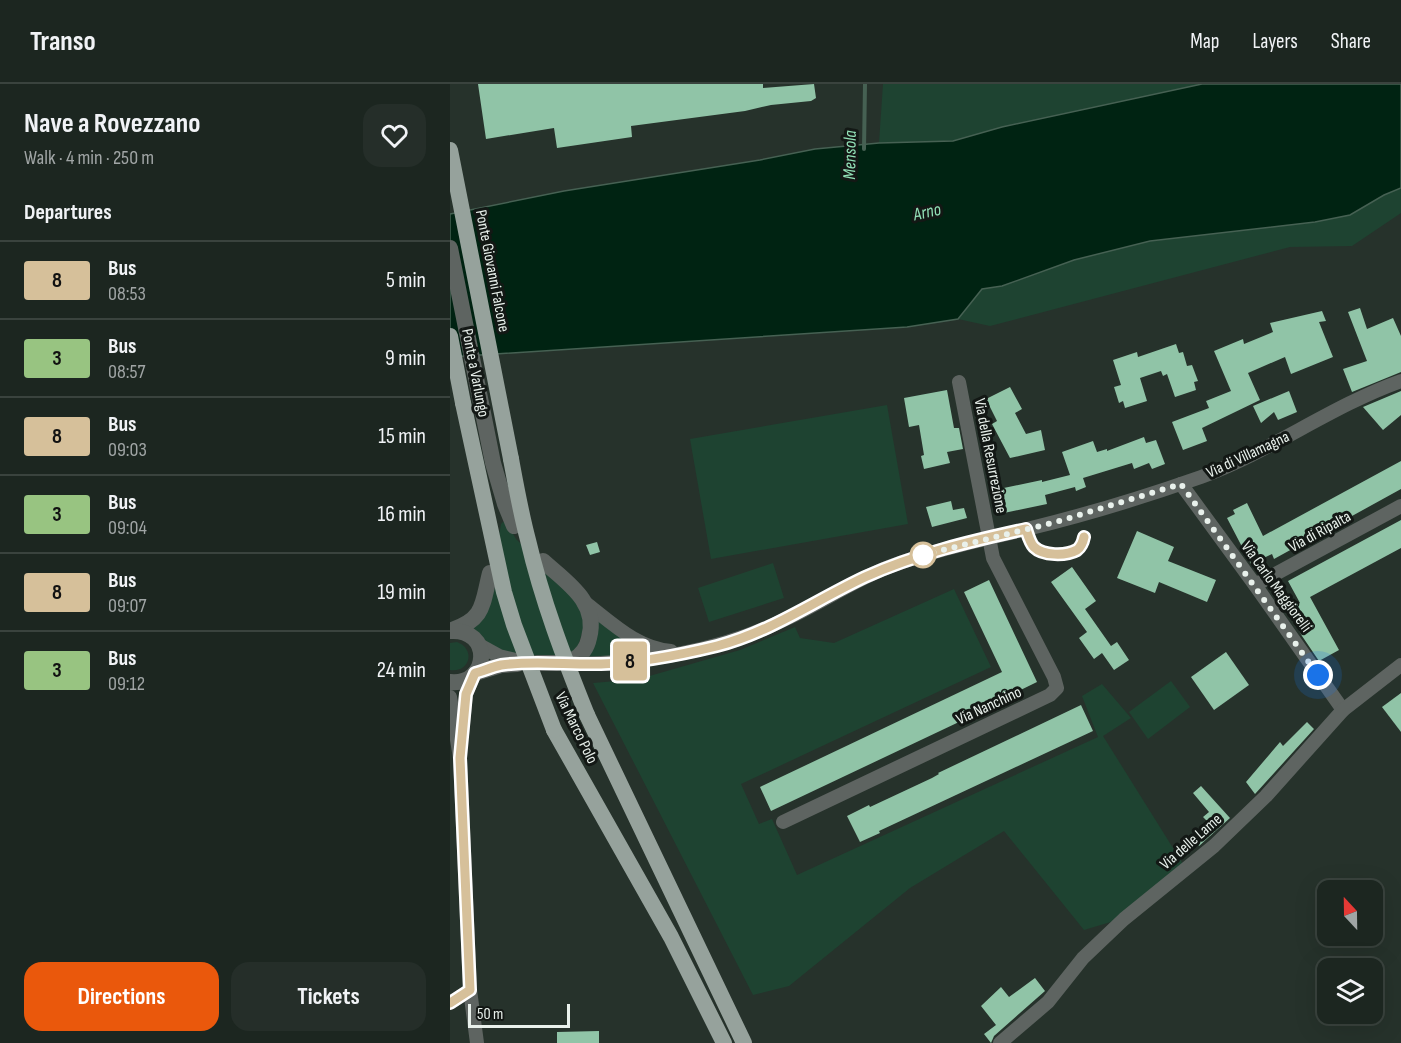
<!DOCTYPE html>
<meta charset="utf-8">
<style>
body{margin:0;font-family:"Sofia Sans Condensed",sans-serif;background:#252e29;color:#f1f3f6;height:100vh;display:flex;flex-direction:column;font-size:22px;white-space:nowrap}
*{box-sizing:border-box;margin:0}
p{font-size:20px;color:#a0a5a5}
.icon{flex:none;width:33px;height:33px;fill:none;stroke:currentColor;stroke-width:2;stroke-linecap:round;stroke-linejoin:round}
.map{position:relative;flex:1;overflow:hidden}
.panel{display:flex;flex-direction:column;background:#1c2620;width:450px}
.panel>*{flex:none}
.badge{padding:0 12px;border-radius:4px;font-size:21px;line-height:39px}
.needle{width:39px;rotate:338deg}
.buttons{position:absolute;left:867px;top:796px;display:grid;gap:12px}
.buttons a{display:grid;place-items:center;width:66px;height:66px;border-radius:12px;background:#1c2620;box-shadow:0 6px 24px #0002,0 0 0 2px #3a433e;font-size:30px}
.scale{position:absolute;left:18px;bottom:15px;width:102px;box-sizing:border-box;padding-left:6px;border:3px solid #e9f1ec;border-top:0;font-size:16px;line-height:21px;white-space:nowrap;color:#e9f1ec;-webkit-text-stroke:4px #131815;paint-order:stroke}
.you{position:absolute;width:30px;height:30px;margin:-15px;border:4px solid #fff;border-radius:50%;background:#1a73e8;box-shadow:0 0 0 9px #1a73e833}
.map>.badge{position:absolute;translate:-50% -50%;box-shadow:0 0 0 3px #fff}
h2{padding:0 24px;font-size:22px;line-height:54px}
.round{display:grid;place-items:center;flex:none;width:63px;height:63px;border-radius:18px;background:#252e29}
.head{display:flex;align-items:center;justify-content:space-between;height:102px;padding:0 24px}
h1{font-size:28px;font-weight:700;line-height:45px}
.action{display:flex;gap:12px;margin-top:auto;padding:12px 24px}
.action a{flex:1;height:69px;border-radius:18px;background:#ea580c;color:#fff;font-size:24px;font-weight:700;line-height:69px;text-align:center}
.action a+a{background:#252e29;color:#f1f3f6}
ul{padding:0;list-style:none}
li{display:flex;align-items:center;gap:18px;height:78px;padding:0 24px;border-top:2px solid #3a433e}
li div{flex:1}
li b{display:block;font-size:22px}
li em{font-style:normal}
li .badge{min-width:66px;font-weight:700;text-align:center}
header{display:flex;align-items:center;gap:36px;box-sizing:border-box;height:84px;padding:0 30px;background:#1c2620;border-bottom:2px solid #3a433e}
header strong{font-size:28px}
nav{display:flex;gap:33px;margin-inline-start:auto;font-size:21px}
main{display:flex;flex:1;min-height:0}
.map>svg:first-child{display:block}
</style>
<header>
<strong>Transo</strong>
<nav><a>Map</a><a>Layers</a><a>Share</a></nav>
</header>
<main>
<section class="panel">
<div class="head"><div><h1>Nave a Rovezzano</h1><p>Walk · 4 min · 250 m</p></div><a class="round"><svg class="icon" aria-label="heart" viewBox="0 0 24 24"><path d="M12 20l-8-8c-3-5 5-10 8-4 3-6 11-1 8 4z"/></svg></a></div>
<h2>Departures</h2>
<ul>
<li><span class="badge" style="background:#d6c09a;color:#111">8</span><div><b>Bus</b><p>08:53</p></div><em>5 min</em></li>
<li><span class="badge" style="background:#98c481;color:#111">3</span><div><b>Bus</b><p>08:57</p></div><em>9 min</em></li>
<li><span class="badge" style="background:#d6c09a;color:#111">8</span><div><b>Bus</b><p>09:03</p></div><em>15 min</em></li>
<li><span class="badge" style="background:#98c481;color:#111">3</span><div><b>Bus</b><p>09:04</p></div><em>16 min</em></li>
<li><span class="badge" style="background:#d6c09a;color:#111">8</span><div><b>Bus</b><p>09:07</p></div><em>19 min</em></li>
<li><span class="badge" style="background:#98c481;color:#111">3</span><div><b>Bus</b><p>09:12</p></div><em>24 min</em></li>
</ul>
<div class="action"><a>Directions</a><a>Tickets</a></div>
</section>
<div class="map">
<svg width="951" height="959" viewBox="0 0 951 959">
<rect width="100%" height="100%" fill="#26322b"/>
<!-- green -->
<g fill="#1e4331">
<path d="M433 0H752L553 43 503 58 429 59Z"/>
<path d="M951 104V129L902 162 840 163 540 242 508 235 532 205 552 202 624 176 700 157 865 138 900 131 934 111Z"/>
<path d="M437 321 458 440 261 475 240 355Z"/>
<path d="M53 438H56L66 455 125 513 136 535 126 569C97 574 68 574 39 564L32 552 23 544 30 539 36 526 51 440Z"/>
<path d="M323 479 334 514 259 538 248 504Z"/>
<path d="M504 505 541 583 291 700 309 740 322 735 347 791 648 653 632 612 652 600 681 634 653 652 733 780 664 837 634 846 554 747 460 804 339 902 303 911 143 599 189 595 290 566 345 543 350 554 384 559Z"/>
<path d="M145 530 199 567 173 574 132 577Z"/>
<path d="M7 558C26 565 20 589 0 586V559Z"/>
<path d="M721 597 740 623 698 655 679 628Z"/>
</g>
<!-- water -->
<path fill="#002312" stroke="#466153" stroke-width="1.5" d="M752 0H951V104L934 111 900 131 865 138 700 157 624 176 552 202 532 205 508 235 457 243 0 273V130L114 107 310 76 365 65 429 59 503 57 552 43Z"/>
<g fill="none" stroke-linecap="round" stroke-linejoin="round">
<!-- stream -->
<path stroke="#466153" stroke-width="4" d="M414 65 415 0"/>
</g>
<!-- building -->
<g fill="#90c4a7">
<path d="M28 0H313V4L364 0 366 14 361 17 321 21 295 27 181 42 182 53 107 64 104 44 36 55Z"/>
<path d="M910 224 917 245 943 234 951 252V288L902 308 893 285 917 277 898 228Z"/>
<path d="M872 227 876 237 869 238 883 273 841 290 835 273 798 289 810 316 752 344 757 357 733 366 722 338 759 324 756 317 781 307 764 267 793 255 794 260 823 248 820 239Z"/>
<path d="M726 260 729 269 733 268 737 282 742 281 748 297 744 298 746 306 725 313 717 290 713 292 711 287 690 294 697 317 675 324 673 317 669 319 664 303 671 301 663 276 687 268 688 273Z"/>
<path d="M560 303 572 325 565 329 576 350 591 346 595 366 560 374 542 340 547 337 536 315Z"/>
<path d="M497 306 504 344H509L513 365 497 368 500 379 474 385 471 372 474 371 469 341 459 343 454 314Z"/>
<path d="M839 307 847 328 828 336 824 328 811 339 803 322Z"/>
<path d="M951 307V331L933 346 913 323Z"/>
<path d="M694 353 696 359 706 356 715 380 702 385 699 379 684 385 682 379 633 394 636 403 626 407 625 403 595 411 597 420 554 429 549 405 592 396V398L620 391 612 368 643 357 647 368 657 365V367Z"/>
<path d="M951 377V405L824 475 822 470 801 480 777 434 785 430 783 426 797 419 813 452Z"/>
<path d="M501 417 503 426 514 424 517 434 482 443 476 423Z"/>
<path d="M951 436V464L860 513 889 566 869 577 852 552 837 525 850 519 838 497Z"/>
<path d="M687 447 724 463 718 477 766 496 757 518 709 498 705 509 667 494Z"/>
<path d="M147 458 150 468 140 471 136 461Z"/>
<path d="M622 483 646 517 635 525 661 562 667 558 679 576 664 586 652 569 644 575 629 554 637 548 601 498Z"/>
<path d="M539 496 587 598 546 618 547 620 321 727 310 703 552 588 514 508Z"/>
<path d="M776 568 799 601 764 626 741 593Z"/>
<path d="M951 609V648L932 623Z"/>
<path d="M631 621 643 647 429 747 430 749 410 758 397 732 419 721 420 723 482 694 489 690 488 689Z"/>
<path d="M857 638 864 645 805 710 796 698 830 658 833 662Z"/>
<path d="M751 702 780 734 749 762 741 753 758 738 753 733 759 728 743 709Z"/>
<path d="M585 894 595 907 544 952 541 959 534 950 546 941 531 922 551 903 559 913Z"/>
<path d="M149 947V959H107V948Z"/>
</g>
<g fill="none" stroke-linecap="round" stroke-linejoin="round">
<!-- minor -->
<g stroke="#5e6461" stroke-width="14">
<path d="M731 400 805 501 893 626"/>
<path d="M805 501 951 422"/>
<path d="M137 520C163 540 187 564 221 567"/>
<path d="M29 561 49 572 66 576"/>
<path d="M124 580C197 579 270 567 336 535 371 519 404 496 441 482 485 466 531 456 577 445 635 431 694 413 751 393 820 368 881 322 951 297"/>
<path d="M0 613 10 674 20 906 27 959"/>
<path d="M12 651 16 610 25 589"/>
<path d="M333 738 600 611 607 604 604 593 543 474 509 298"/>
<path d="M0 919 20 906"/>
<path d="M550 959 598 918 633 874 674 835 764 762 816 712 893 626 951 581"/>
</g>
<!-- tertiary -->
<g stroke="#5e6461" stroke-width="16">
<path d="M0 164 43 379 55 420 64 442"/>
<path d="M93 477C116 498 149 518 139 554 137 564 132 571 123 576"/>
<path d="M2 546C35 535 32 520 40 489"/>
<path d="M0 547C43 544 40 602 0 598"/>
<path d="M87 579H107"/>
<path d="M25 589 51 581 67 580"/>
</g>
<!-- trunk -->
<g stroke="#96a29c" stroke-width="16">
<path d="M0 66 61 375"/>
<path d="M0 252 13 319"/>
<path d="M137 631 294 959"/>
<path d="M104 646 221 853 274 959"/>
</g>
<!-- trunk-bridge -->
<g stroke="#96a29c" stroke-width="16">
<path d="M13 319 54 508 64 541 104 646"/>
<path d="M61 375C66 402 71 430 78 456 92 516 114 574 137 631"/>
</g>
</g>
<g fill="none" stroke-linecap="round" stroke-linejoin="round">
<defs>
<path id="line" d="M0 919 20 906 10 674 16 610 25 589C33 587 42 583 51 581 83 576 118 581 151 580 189 579 230 571 267 562 321 548 366 516 415 493 466 470 521 457 576 445 578 451 580 459 584 463 593 472 616 472 627 466 631 463 633 458 634 453"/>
</defs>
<!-- line casing -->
<use href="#line" stroke="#fff" stroke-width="14"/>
<!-- line -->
<use href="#line" stroke="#d6c09a" stroke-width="9"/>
<!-- walk -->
<path stroke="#e9f1ec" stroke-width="6" stroke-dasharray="0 10.8" d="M473 471 606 438 731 400 868 591"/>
</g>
<!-- markers -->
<circle fill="#fff" stroke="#d6c09a" stroke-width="3" cx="473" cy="471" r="12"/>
<g text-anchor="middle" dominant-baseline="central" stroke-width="6" stroke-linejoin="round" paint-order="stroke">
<!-- street labels -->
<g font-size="16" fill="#e9f1ec" stroke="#131815">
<text transform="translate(42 187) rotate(79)">Ponte Giovanni Falcone</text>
<text transform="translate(25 289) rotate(79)">Ponte a Varlungo</text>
<text transform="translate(798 371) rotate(-25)">Via di Villamagna</text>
<text transform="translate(540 372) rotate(79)">Via della Resurrezione</text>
<text transform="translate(870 448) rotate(-29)">Via di Ripalta</text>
<text transform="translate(826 503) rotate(54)">Via Carlo Maggiorelli</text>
<text transform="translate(539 622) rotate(-25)">Via Nanchino</text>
<text transform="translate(126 644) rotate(64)">Via Marco Polo</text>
<text transform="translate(741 758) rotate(-41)">Via delle Lame</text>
</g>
<!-- water labels -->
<g font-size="18" font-style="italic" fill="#92e1b7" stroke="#131815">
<text transform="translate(400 71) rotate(-89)">Mensola</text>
<text transform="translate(477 128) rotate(-13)">Arno</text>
</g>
</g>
</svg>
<div class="buttons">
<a><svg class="needle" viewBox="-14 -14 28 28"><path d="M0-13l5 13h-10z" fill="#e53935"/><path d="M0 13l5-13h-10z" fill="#a0a5a5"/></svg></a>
<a><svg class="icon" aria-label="layers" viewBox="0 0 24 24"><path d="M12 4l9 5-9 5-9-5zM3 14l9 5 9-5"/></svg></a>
</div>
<div class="scale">50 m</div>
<div class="you" style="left:868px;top:591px"></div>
<b class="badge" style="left:180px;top:577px;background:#d6c09a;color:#111">8</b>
</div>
</main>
